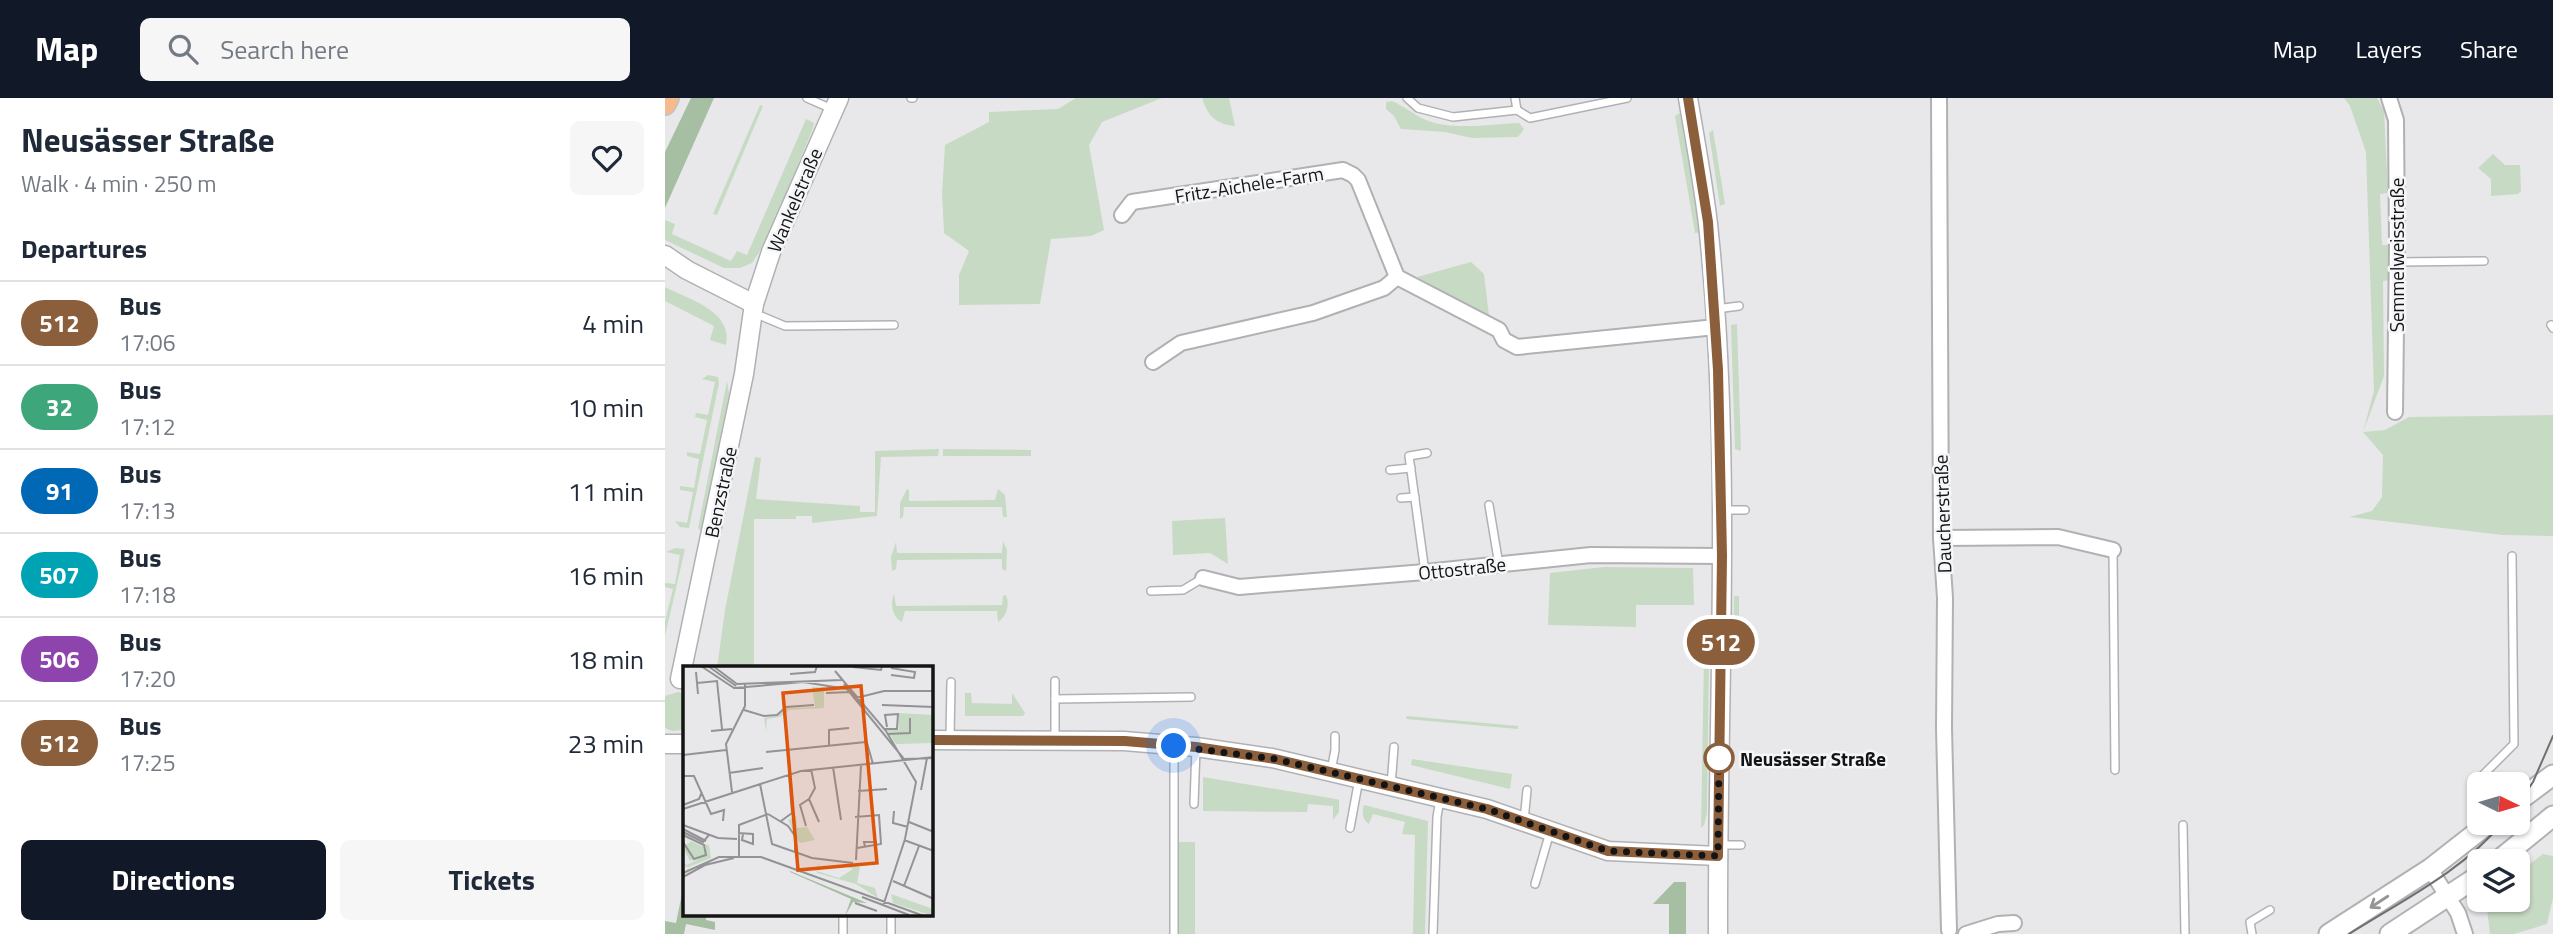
<!DOCTYPE html>
<meta charset="utf-8">
<style>
body{margin:0;font-family:"Titillium Web",sans-serif;background:#f6f6f7;color:#1f2937;height:100vh;display:flex;flex-direction:column;font-size:26px;white-space:nowrap}
*{box-sizing:border-box;margin:0}
p{font-size:23px;color:#747a83}
.icon{flex:none;width:38px;height:38px;fill:none;stroke:currentColor;stroke-width:2;stroke-linecap:round;stroke-linejoin:round}
.map{position:relative;flex:1;overflow:hidden}
.sheet{display:flex;flex-direction:column;background:#fff;width:665px}
.sheet>*{flex:none}
.badge{padding:0 14px;border-radius:23px;font-size:24px;line-height:46px}
.needle{width:46px;rotate:95deg}
.controls{position:absolute;left:1802px;top:674px;display:grid;gap:14px}
.controls a{display:grid;place-items:center;width:63px;height:63px;border-radius:10px;background:#fff;box-shadow:0 2px 5px #0004;font-size:35px}
.you{position:absolute;width:35px;height:35px;margin:-18px;border:5px solid #fff;border-radius:50%;background:#1a73e8;box-shadow:0 0 0 10px #1a73e833}
.map>.badge{position:absolute;translate:-50% -50%;box-shadow:0 0 0 4px #fff}
h2{padding:0 21px;font-size:26px;line-height:63px}
.round{display:grid;place-items:center;flex:none;width:74px;height:74px;border-radius:10px;background:#f6f6f7}
.head{display:flex;align-items:center;justify-content:space-between;height:119px;padding:0 21px}
h1{font-size:33px;font-weight:700;line-height:52px}
.action{display:flex;gap:14px;margin-top:auto;padding:14px 21px}
.action a{flex:1;height:80px;border-radius:10px;background:#111827;color:#fff;font-size:28px;font-weight:700;line-height:80px;text-align:center}
.action a+a{background:#f6f6f7;color:#1f2937}
ul{padding:0;list-style:none}
li{display:flex;align-items:center;gap:21px;height:84px;padding:0 21px;border-top:2px solid #e0e1e3}
li div{flex:1}
li b{display:block;font-size:26px}
li em{font-style:normal}
li .badge{min-width:77px;font-weight:700;text-align:center}
header{display:flex;align-items:center;gap:42px;box-sizing:border-box;height:98px;padding:0 35px;background:#111827;color:#fff}
header strong{font-size:33px}
nav{display:flex;gap:38px;margin-inline-start:auto;font-size:24px}
.search{width:490px;height:63px;background:#f6f6f7;display:flex;align-items:center;gap:18px;box-sizing:border-box;padding:0 24px;border-radius:10px;color:#747a83;font-size:26px}
main{display:flex;flex:1;min-height:0}
.map>svg:first-child{display:block}
</style>
<header>
<strong>Map</strong>
<div class="search"><svg class="icon" aria-label="search" viewBox="0 0 24 24"><circle cx="10" cy="10" r="6"/><path d="M15 15l6 6"/></svg>Search here</div>
<nav><a>Map</a><a>Layers</a><a>Share</a></nav>
</header>
<main>
<section class="sheet">
<div class="head"><div><h1>Neusässer Straße</h1><p>Walk · 4 min · 250 m</p></div><a class="round"><svg class="icon" aria-label="heart" viewBox="0 0 24 24"><path d="M12 20l-8-8c-3-5 5-10 8-4 3-6 11-1 8 4z"/></svg></a></div>
<h2>Departures</h2>
<ul>
<li><span class="badge" style="background:#8b5e3c;color:#fff">512</span><div><b>Bus</b><p>17:06</p></div><em>4 min</em></li>
<li><span class="badge" style="background:#3ea67b;color:#fff">32</span><div><b>Bus</b><p>17:12</p></div><em>10 min</em></li>
<li><span class="badge" style="background:#0068b4;color:#fff">91</span><div><b>Bus</b><p>17:13</p></div><em>11 min</em></li>
<li><span class="badge" style="background:#00a3b4;color:#fff">507</span><div><b>Bus</b><p>17:18</p></div><em>16 min</em></li>
<li><span class="badge" style="background:#8e44ad;color:#fff">506</span><div><b>Bus</b><p>17:20</p></div><em>18 min</em></li>
<li><span class="badge" style="background:#8b5e3c;color:#fff">512</span><div><b>Bus</b><p>17:25</p></div><em>23 min</em></li>
</ul>
<div class="action"><a>Directions</a><a>Tickets</a></div>
</section>
<div class="map">
<svg width="1888" height="836" viewBox="0 0 1888 836">
<rect width="100%" height="100%" fill="#e8e8eb"/>
<!-- green -->
<g fill="#c7dac3">
<path d="M411 0H497L437 24 424 47 439 132 426 138 386 141 375 206 294 207V177L304 153 279 135 277 95 280 47 324 24V14L393 11Z"/>
<path d="M537 0H564L570 28C550 26 543 18 537 0Z"/>
<path d="M1679 0H1712L1719 13 1723 95 1715 96 1717 147H1725V182L1718 183 1719 278 1698 334 1720 332 1744 319 1888 317V438L1838 437 1684 419 1707 413 1717 399 1718 357 1698 334 1709 293 1701 54 1685 8Z"/>
<path d="M727 3C739 8 749 17 761 22 787 33 826 26 854 25L859 31 853 39 807 40 780 34 736 31 729 18 721 11V4Z"/>
<path d="M95 7 98 8 52 117 48 116Z"/>
<path d="M1015 15 1036 134 1030 135 1010 18Z"/>
<path d="M141 21 149 25 148 30 112 118 95 153 87 165 75 170H59L0 142V122L10 126 7 136 66 163 72 153 82 157Z"/>
<path d="M1048 32 1060 106 1055 108 1044 35Z"/>
<path d="M1828 56 1840 67H1855L1856 93 1853 96 1826 98V81L1813 70Z"/>
<path d="M806 164 819 176 824 218 752 179Z"/>
<path d="M0 189C25 202 68 213 61 247L45 242 49 228 0 203Z"/>
<path d="M1072 226 1076 353 1070 351 1066 227Z"/>
<path d="M43 277 53 279 54 285 24 430 15 429 10 423 22 425 28 394 15 392V388L29 390 34 361 22 358V354L35 356 42 322 30 319 31 315 43 317 50 284 37 281Z"/>
<path d="M62 283 64 295 36 433 33 430Z"/>
<path d="M274 351 273 358 216 359 212 418 147 425V418H131V421H89V570H52L60 512 90 359 96 360 91 401 195 408V414H210V353Z"/>
<path d="M278 351 366 352V358H278Z"/>
<path d="M242 391 244 392V403L330 402 333 391 340 397 342 419H338L337 409H239L238 419 235 421V405Z"/>
<path d="M560 420 563 466 545 455 508 457 507 423Z"/>
<path d="M338 443 342 452 341 473 337 471V461L232 462 231 471 227 473 226 459 231 444 232 455H337Z"/>
<path d="M10 450 20 451 0 538V523L8 491 0 489V485L10 486 15 457 1 454Z"/>
<path d="M939 469 1028 470 1029 507H971V529L883 527 885 475Z"/>
<path d="M229 496 231 508 337 507 338 498 341 497C345 507 342 518 333 524L332 513H240L237 524C227 519 225 506 229 496Z"/>
<path d="M1069 498H1074V559H1068Z"/>
<path d="M1039 559H1044L1042 715 1039 727 1036 730Z"/>
<path d="M13 594 19 596V632L7 633 0 630V598Z"/>
<path d="M300 595H306L307 605 347 606V595L360 615 358 618H300Z"/>
<path d="M742 618 853 628V631L741 621Z"/>
<path d="M747 661 847 676 845 691 746 667Z"/>
<path d="M538 679 671 701 674 702V714L668 722V708L643 706 642 714 538 713Z"/>
<path d="M699 707 763 723 760 836H748L750 737 737 736 740 724 708 716 704 726C697 722 697 714 699 707Z"/>
<rect x="513" y="744" width="17" height="92"/>
<path d="M1878 756 1888 758V800L1882 826 1849 836H1825L1821 802H1853V775Z"/>
</g>
<!-- forest -->
<g fill="#a6bea1">
<path d="M26 0H49L0 110V54Z"/>
<path d="M1009 784H1021V836H1004V806H988Z"/>
<path d="M19 786V817H41V822L50 824V832L21 826 19 836H0V823L11 825Z"/>
</g>
<g fill="none" stroke-linecap="round" stroke-linejoin="round">
<defs>
<g id="service">
<path d="M142 0 167 11"/>
<path d="M246 0H248"/>
<path d="M742 0 753 10 788 19 852 12 865 20 962 0"/>
<path d="M850 0 852 12"/>
<path d="M1732 164 1819 163"/>
<path d="M1051 211 1074 208"/>
<path d="M89 215 120 228 229 227"/>
<path d="M1886 227 1888 230"/>
<path d="M725 372 746 370"/>
<path d="M736 400 750 399"/>
<path d="M824 407 834 467"/>
<path d="M1057 412H1080"/>
<path d="M1448 452 1450 672"/>
<path d="M760 474 744 358 762 355"/>
<path d="M486 493 518 492 538 480"/>
<path d="M390 583V642"/>
<path d="M390 601 526 599"/>
<path d="M285 640 286 584"/>
<path d="M666 673 670 652V638"/>
<path d="M1819 686 1816 679 1849 646 1847 458"/>
<path d="M726 688 729 649"/>
<path d="M529 706 531 650"/>
<path d="M859 723 862 692"/>
<path d="M1518 727 1520 836"/>
<path d="M685 730 694 681"/>
<path d="M1054 747H1076"/>
<path d="M870 786 885 734"/>
<path d="M178 817V836"/>
<path d="M226 836V817"/>
<path d="M509 836V648"/>
<path d="M768 836 772 719 775 701"/>
<path d="M1587 836 1585 824 1605 812"/>
</g>
<g id="minor">
<path d="M1274 0 1276 440 1280 500 1279 630 1284 832"/>
<path d="M1724 0 1731 22 1732 145 1730 314"/>
<path d="M457 117 467 104 678 72 688 77 693 82 732 179"/>
<path d="M488 264 516 245 648 215 719 190 732 179 834 232 839 242 852 249 1051 229"/>
<path d="M1276 440 1393 439 1448 452"/>
<path d="M538 480 574 489 760 474 926 457 1057 458"/>
<path d="M1765 771 1793 815 1800 836"/>
<path d="M1301 836 1333 826 1349 825"/>
</g>
<g id="tertiary">
<path d="M1023 0C1030 42 1038 84 1043 126 1068 362 1052 599 1053 836"/>
<path d="M0 157 22 172 89 206"/>
<path d="M15 581 79 276 89 206 106 154 174 0"/>
<path d="M266 642 459 643 531 649 607 660 822 711 943 753 1053 758"/>
<path d="M0 646H19"/>
</g>
<g id="secondary">
<path d="M1853 703 1888 677"/>
<path d="M1833 763 1888 718"/>
<path d="M1664 836 1765 771 1825 724"/>
<path d="M1725 836 1815 777"/>
</g>
<path id="primary" d="M0 6 3 0"/>
</defs>
<!-- service casing -->
<use href="#service" stroke="#b1b1b4" stroke-width="10"/>
<!-- minor casing -->
<use href="#minor" stroke="#b1b1b4" stroke-width="18"/>
<!-- tertiary casing -->
<use href="#tertiary" stroke="#b1b1b4" stroke-width="21"/>
<!-- secondary casing -->
<use href="#secondary" stroke="#b1b1b4" stroke-width="23"/>
<!-- primary casing -->
<use href="#primary" stroke="#c2c2c2" stroke-width="24"/>
<!-- service -->
<use href="#service" stroke="#fff" stroke-width="7"/>
<!-- minor -->
<use href="#minor" stroke="#fff" stroke-width="14"/>
<!-- tertiary -->
<use href="#tertiary" stroke="#fff" stroke-width="18"/>
<!-- secondary -->
<use href="#secondary" stroke="#fff" stroke-width="19"/>
<!-- primary -->
<use href="#primary" stroke="#f5ba8e" stroke-width="21"/>
<!-- tram -->
<g stroke="#707072" stroke-width="2">
<path d="M1853 706 1868 684 1888 638"/>
<path d="M1684 836C1736 803 1798 773 1838 724"/>
</g>
</g>
<!-- one-way arrows -->
<defs><path id="oneway-shaft" d="M-6 0H5M1.5-3L5.5 0L1.5 3" fill="none" stroke-width="1.6" stroke-linecap="round" stroke-linejoin="round" transform="scale(1.75)"/></defs>
<use stroke="#959596" href="#oneway-shaft" transform="translate(1714 804) rotate(147)"/>
<g fill="none" stroke-linecap="round" stroke-linejoin="round">
<defs>
<path id="line" d="M266 642 460 643 531 649 610 661 822 711 943 753 1053 758 1057 458 1053 272 1043 124 1023 0"/>
</defs>
<!-- line casing -->
<use href="#line" stroke="#fff" stroke-width="16"/>
<!-- line -->
<use href="#line" stroke="#8b5e3c" stroke-width="10"/>
<!-- walk -->
<path stroke="#141415" stroke-width="7" stroke-dasharray="0 12.6" d="M509 648 610 661 822 711 943 753 1053 758 1054 657V660"/>
</g>
<!-- markers -->
<circle fill="#fff" stroke="#8b5e3c" stroke-width="3.5" cx="1054" cy="660" r="14"/>
<g text-anchor="middle" dominant-baseline="central" stroke-width="5" stroke-linejoin="round" paint-order="stroke">
<!-- street labels -->
<g font-size="19" fill="#141415" stroke="#f5f6f8">
<text transform="translate(584 86) rotate(-9)">Fritz-Aichele-Farm</text>
<text transform="translate(129 102) rotate(-67)">Wankelstraße</text>
<text transform="translate(1731 157) rotate(-90)">Semmelweisstraße</text>
<text transform="translate(55 394) rotate(-78)">Benzstraße</text>
<text transform="translate(1277 416) rotate(-92)">Daucherstraße</text>
<text transform="translate(797 470) rotate(-6)">Ottostraße</text>
</g>
<!-- stop labels -->
<g font-size="19" font-weight="bold" fill="#141415" stroke="#f5f6f8" text-anchor="start">
<text x="1075" y="660">Neusässer Straße</text>
</g>
</g>
<!-- overview -->
<g transform="translate(18 568)">
<rect width="250" height="250" fill="#e8e8eb"/>
<path d="M129 21H141V42L106 44 97 51 84 53 83 65 81 52 94 50 102 42 132 41ZM216 47 250 49V77L213 78 204 64H216ZM113 150 114 162 124 161 132 174 117 177 114 173 105 154ZM8 175 23 182 21 178 26 179 28 192 6 201 0 200V197L4 199 23 189 7 195 0 182ZM137 196 134 205 156 212 170 203 157 198 177 201 174 217 192 222 195 232 173 218 134 207 133 203ZM208 228 250 243V250L210 237Z" fill="#c7dac3"/>
<path d="M107 206V205L184 237 170 236 162 250 168 233Z" fill="#a6bea1"/>
<path fill="none" stroke="#939395" stroke-width="2" d="M18 0 51 22 120 16 164 23 221 93 251 92M25 0 53 20M30 0 54 18 159 14M170 1 198 4 199 0M152 5 203 65 233 116 222 173 200 240M13 6 15 28M107 8 132 6 134 0M208 9 231 12 232 6 208 2M14 17 34 15 39 63M161 18 182 44M143 27 167 26M173 32 201 25H251M199 39 251 41M61 44 81 50 94 49 103 41 131 39M201 63H214L215 48 202 49 204 61M28 65 49 63M205 68 227 67V52M182 70 190 98M146 80V64L166 62M83 86 183 76M0 89 43 84M150 101 158 154M128 103 132 122 126 133 136 156M46 107 80 102M0 110H11L28 148 41 144 40 155M77 118 89 178 129 192 170 197M238 124 244 92M175 125 204 123M49 126 43 78 62 40V18M0 139 16 133 19 126M0 143 118 105 251 91M211 145 210 157 225 161M85 148 105 160 112 170V186M172 151 196 149 198 178 174 182M98 155 109 147 106 108M226 156 251 166M0 159 35 172 54 173M123 160 117 139 126 133M0 163 23 175M0 166 20 176 26 169M55 167 70 168V178L59 174 60 168M0 169 21 179 23 189 11 193 0 176M221 174 251 185M182 181 181 176H193V180M56 192V159L85 148M173 194 178 99M0 207 36 191H78L241 250M0 211 22 199 51 192M210 215 251 233M221 220 236 180M179 231 226 249M172 237 194 245"/>
<path fill="#dd560c" fill-opacity="0.15" stroke="#dd560c" stroke-width="3.5" d="M178 20 194 197 115 204 100 27Z"/>
<rect width="250" height="250" fill="none" stroke="#141415" stroke-width="3.5"/>
</g>
</svg>
<div class="controls">
<a><svg class="needle" viewBox="-14 -14 28 28"><path d="M0-13l5 13h-10z" fill="#e53935"/><path d="M0 13l5-13h-10z" fill="#747a83"/></svg></a>
<a><svg class="icon" aria-label="layers" viewBox="0 0 24 24"><path d="M12 4l9 5-9 5-9-5zM3 14l9 5 9-5"/></svg></a>
</div>
<div class="you" style="left:509px;top:648px"></div>
<b class="badge" style="left:1056px;top:544px;background:#8b5e3c;color:#fff">512</b>
</div>
</main>
